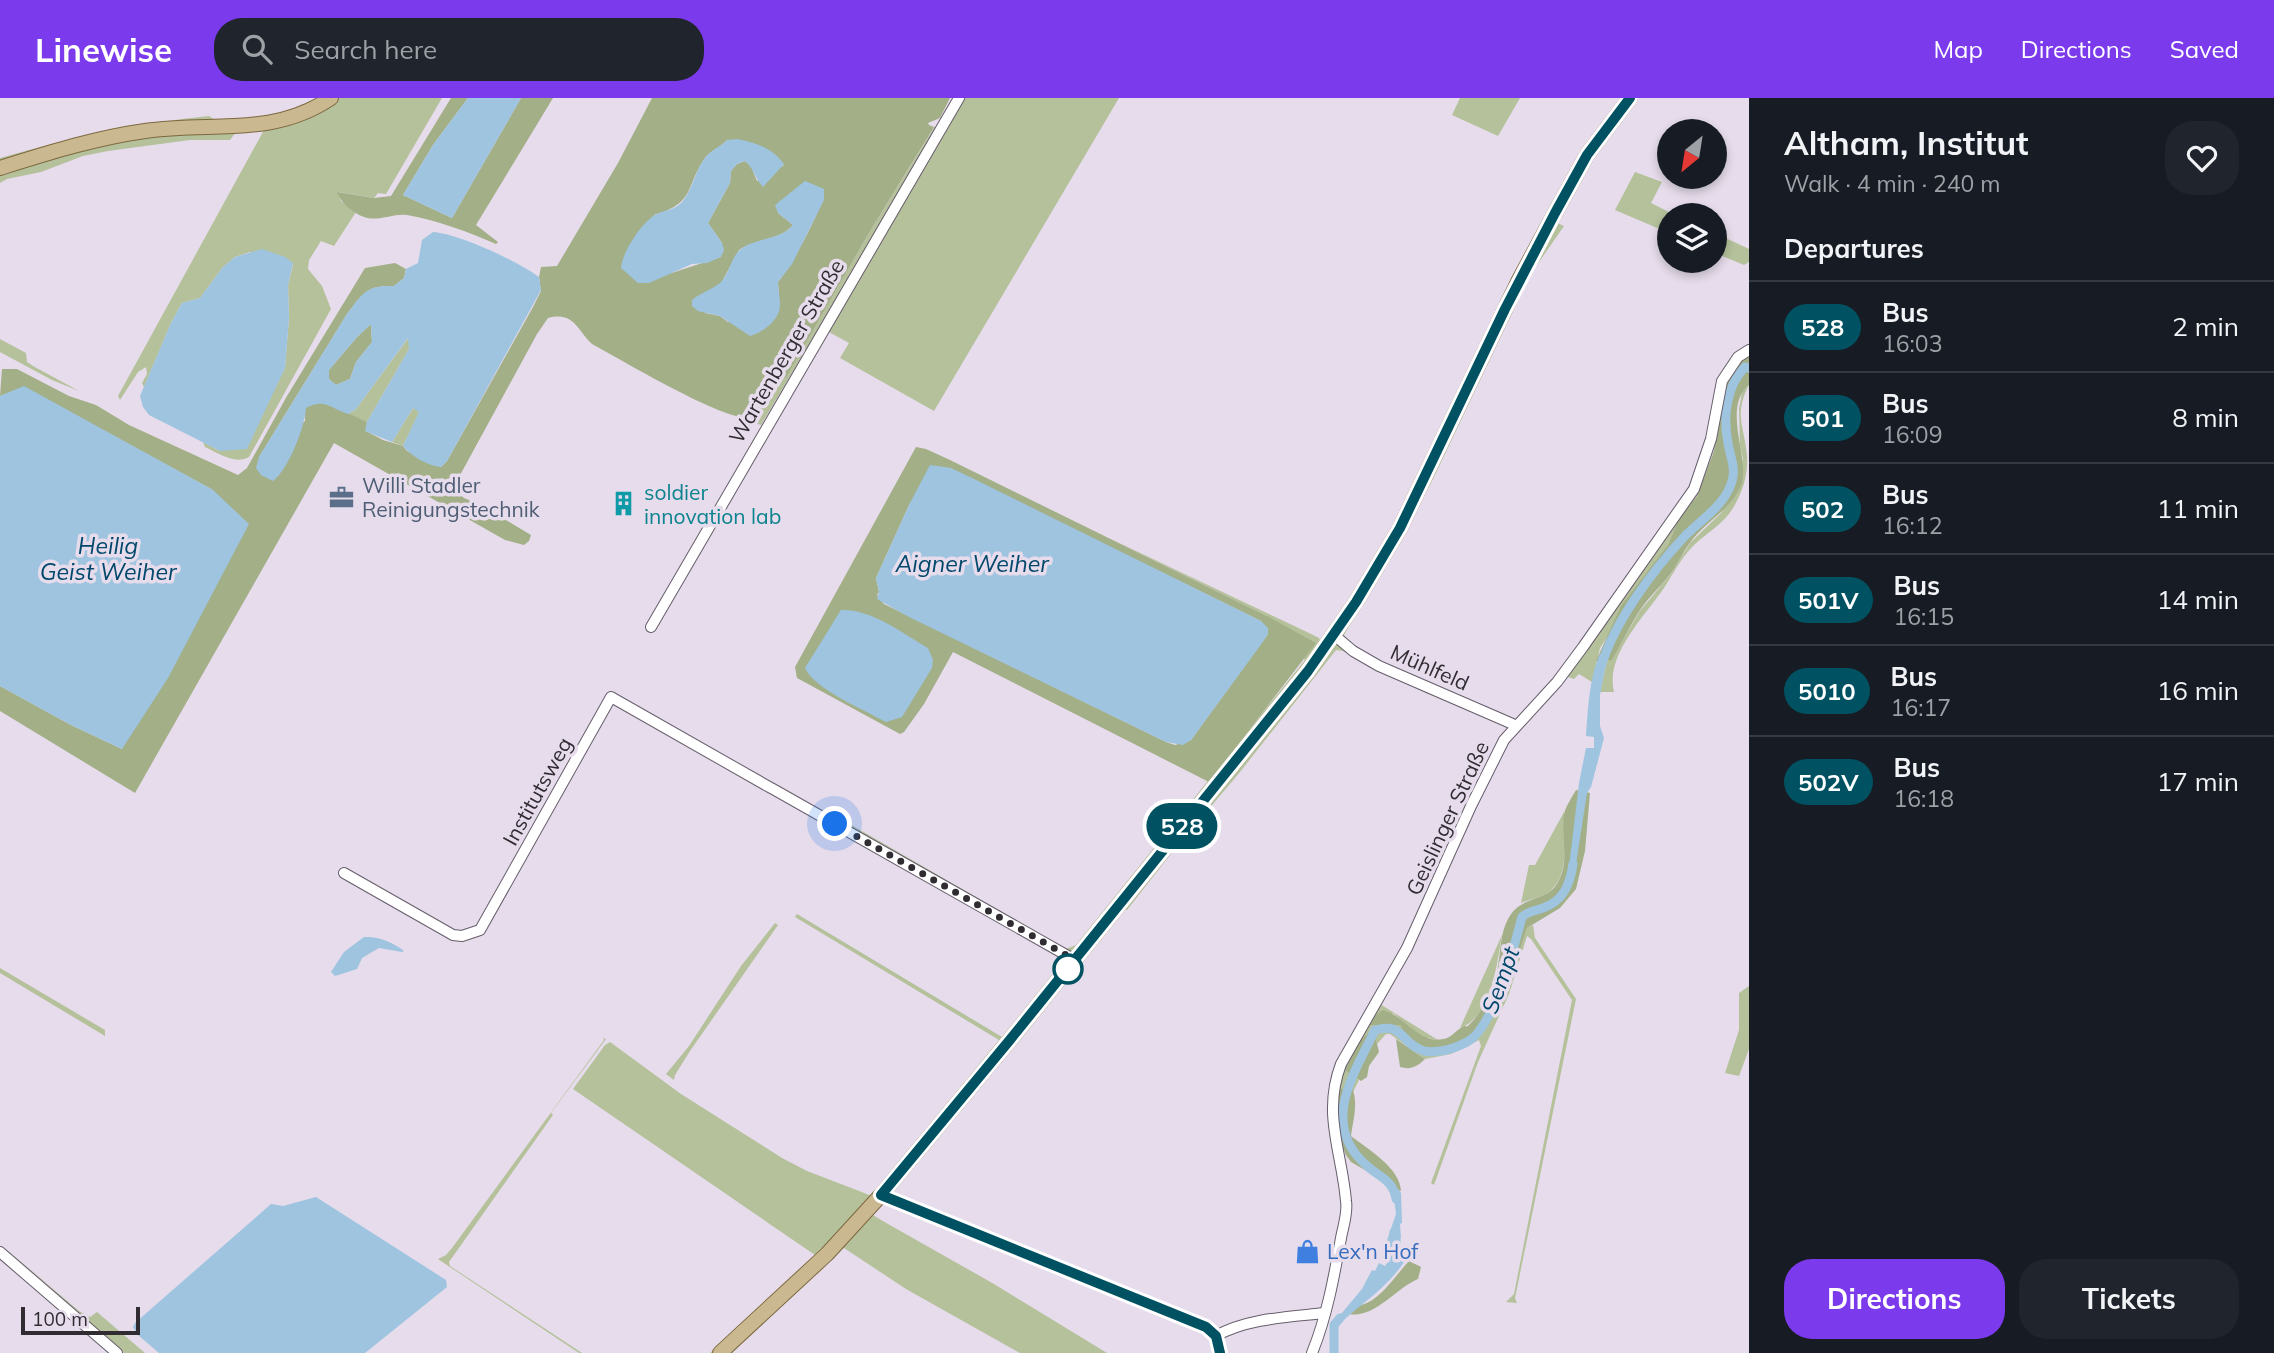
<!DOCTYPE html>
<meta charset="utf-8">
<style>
body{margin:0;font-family:Mulish,sans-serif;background:#20242c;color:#f1f3f6;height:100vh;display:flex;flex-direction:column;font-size:26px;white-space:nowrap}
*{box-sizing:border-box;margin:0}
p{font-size:23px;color:#9ea1a6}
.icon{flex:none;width:38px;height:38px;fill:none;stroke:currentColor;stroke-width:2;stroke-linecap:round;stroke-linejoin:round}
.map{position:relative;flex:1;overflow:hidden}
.drawer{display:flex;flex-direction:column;background:#171b24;width:525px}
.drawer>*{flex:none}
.badge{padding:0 14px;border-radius:23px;font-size:24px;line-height:46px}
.needle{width:46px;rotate:210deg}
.tools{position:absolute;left:1657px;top:21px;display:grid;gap:14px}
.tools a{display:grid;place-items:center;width:70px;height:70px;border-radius:50%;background:#171b24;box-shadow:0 4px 10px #0003;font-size:35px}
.scale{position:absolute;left:21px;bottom:18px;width:119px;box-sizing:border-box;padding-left:7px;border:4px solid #302c32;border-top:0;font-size:19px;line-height:24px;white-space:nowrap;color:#302c32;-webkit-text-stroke:5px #e6dceb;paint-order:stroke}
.you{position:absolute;width:35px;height:35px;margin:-18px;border:5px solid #fff;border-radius:50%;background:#1a73e8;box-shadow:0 0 0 10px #1a73e833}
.map>.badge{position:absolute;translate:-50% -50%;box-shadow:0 0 0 4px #fff}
h2{padding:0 35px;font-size:26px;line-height:63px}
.round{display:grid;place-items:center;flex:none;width:74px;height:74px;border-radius:28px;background:#20242c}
.head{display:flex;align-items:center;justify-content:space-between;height:119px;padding:0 35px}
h1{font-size:33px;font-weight:700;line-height:52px}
.cta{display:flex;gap:14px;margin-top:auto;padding:14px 35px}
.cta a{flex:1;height:80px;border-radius:28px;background:#7c3aed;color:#fff;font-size:28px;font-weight:700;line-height:80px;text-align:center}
.cta a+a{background:#20242c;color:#f1f3f6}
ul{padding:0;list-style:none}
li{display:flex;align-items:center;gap:21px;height:91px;padding:0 35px;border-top:2px solid #363941}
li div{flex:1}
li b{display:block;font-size:26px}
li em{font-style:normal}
li .badge{min-width:77px;font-weight:700;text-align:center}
header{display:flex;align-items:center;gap:42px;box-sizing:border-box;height:98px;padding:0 35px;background:#7c3aed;color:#fff}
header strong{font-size:33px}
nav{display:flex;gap:38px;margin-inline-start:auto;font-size:24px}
.search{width:490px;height:63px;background:#20242c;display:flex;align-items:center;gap:18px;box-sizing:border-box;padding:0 24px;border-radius:28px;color:#9ea1a6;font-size:26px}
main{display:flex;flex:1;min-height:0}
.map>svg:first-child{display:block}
</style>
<header>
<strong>Linewise</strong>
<div class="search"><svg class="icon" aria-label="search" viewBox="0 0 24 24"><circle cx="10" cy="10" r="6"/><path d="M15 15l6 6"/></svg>Search here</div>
<nav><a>Map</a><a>Directions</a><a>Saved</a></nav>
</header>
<main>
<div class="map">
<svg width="1749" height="1255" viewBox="0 0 1749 1255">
<rect width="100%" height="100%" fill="#e6dceb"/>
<!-- green -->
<g fill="#b5c19b">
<path d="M339 0H442L386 96 378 95 374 100 338 94 341 103 356 114 334 148 321 143 309 162 308 171 322 188 331 211 249 359C235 367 218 355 205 349L203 344 220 353 274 292 285 270 289 220 288 187 293 166 250 154 235 159 223 169 200 200 182 205 171 225 144 289 142 285 147 276 146 269 138 274 120 302 118 298 264 32 302 23Z"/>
<path d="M965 0H1119L934 313 840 260 849 245 827 233Z"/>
<path d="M1460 0H1520L1498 38 1452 17Z"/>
<path d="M209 18 215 22 0 65V60C70 40 137 25 209 18Z"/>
<path d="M935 28 936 31 917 65 761 327 741 321 749 319C754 307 763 300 765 287L780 280H786L866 140Z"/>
<path d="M181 34H236L230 42H190L108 53 83 58 41 74 7 81 0 85V75C60 56 119 42 181 34Z"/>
<path d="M1635 74 1662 84 1651 105 1675 117H1670L1669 135 1615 112Z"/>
<path d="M1555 124 1564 128 1530 177 1434 379 1399 445 1344 537C1363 565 1470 602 1505 616L1504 618 1389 571 1342 542 1341 534 1524 181 1550 140Z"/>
<path d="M1715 135 1749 151V164L1744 167 1715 155Z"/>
<path d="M409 239V251L367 324 348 316 356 311Z"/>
<path d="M0 241 26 255 27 264 33 268 79 293 52 282 0 254Z"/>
<path d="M1749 287C1733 317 1745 329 1747 359 1748 378 1742 395 1733 410 1724 425 1707 435 1694 447 1684 457 1676 470 1669 482 1651 513 1604 554 1614 594H1600L1607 562H1612L1639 514 1671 476 1690 445 1722 414 1743 361 1740 348 1739 311 1742 294Z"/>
<path d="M413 310 420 313 403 348 392 344Z"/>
<path d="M1678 422 1668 447 1600 550 1592 584 1579 576 1574 581 1565 578Z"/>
<path d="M1111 441 1309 535 1319 540 1322 547 1071 854 1068 853 849 728 848 725 1066 851 1076 847 1305 562 1267 518Z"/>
<path d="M1333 545 1494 623 1426 595 1343 553 1336 552 1240 674 1170 757 1127 812H1125L1017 946V940L1071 873 1073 875 1076 872 1074 869Z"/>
<path d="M1564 714C1564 735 1570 775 1552 791 1544 800 1532 800 1521 805L1529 767H1535Z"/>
<path d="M797 816 1002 939 1064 862 1063 868 878 1090 999 942 795 819Z"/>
<path d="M775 825 778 827 690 953 675 977 674 982 666 976 689 948 741 868Z"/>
<path d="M1533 827 1535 840 1576 901 1515 1200 1517 1205 1506 1204 1514 1196 1572 902 1531 841 1527 838 1509 896 1478 964 1434 1087 1431 1085 1481 948 1479 942 1451 956 1425 961 1390 936H1386L1377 946 1375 937 1363 939 1346 973 1359 982 1353 994 1336 999 1343 971 1380 906 1438 942 1422 939 1393 915 1385 926 1400 927 1407 941 1462 944 1473 936 1485 920 1504 902 1527 830Z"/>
<path d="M1502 837C1497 864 1492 919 1460 930Z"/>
<path d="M0 870 105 932V938L0 875Z"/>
<path d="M1749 888V951L1739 978 1725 975 1739 932V895Z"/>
<path d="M603 940 606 941 551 1015 553 1017 449 1164 450 1168 582 1255H579L438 1161 446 1157 452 1150 604 942Z"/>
<path d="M610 944 681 996 782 1060 807 1073 872 1098 851 1125 715 1255H710L815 1157 573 991 605 947Z"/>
<path d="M881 1107 873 1117 881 1122 994 1186 1107 1255H1020L906 1191 844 1150 732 1255H726Z"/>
<path d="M0 1146 79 1213 90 1219 97 1214 145 1255H124Z"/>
</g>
<!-- forest -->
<g fill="#a3af87" fill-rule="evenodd">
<path d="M451 0H468L433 47 403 97 452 120 521 0H553L476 127 498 144 496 146C468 134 437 122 407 117 393 115 379 124 364 119 353 115 341 105 337 94L374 100 391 98Z"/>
<path d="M652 0H950L940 20 928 25 929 27 934 29 866 140 786 280H780L765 287C763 300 754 307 749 319 727 325 618 260 592 246 577 232 574 213 548 220L537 236 453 390 464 400 478 406 490 419 506 422 531 437 529 443 524 447 505 442 334 345 135 695 0 613V588L71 627 122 651 213 392 24 289 0 298 2 271H17L69 298 96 307 129 327 238 377 247 370 287 298 365 170 395 165 406 171 404 180 394 188C367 187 363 195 347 216L259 359 305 323V310L316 304 326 305 367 324 366 333 383 342 403 348 407 353 441 369 447 363 533 209 541 193 539 179 541 169 557 168 618 65ZM727 42 784 67 757 83 751 68 745 63 737 66 731 73 730 85 708 125 722 145 721 159C699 166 678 173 656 180L654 117C696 105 685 89 705 60 710 53 721 49 727 42ZM824 91C825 108 790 170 778 184L779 199 728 224 720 218 705 215 739 152C755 141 781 142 793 127L778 115Z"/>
<path d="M371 226 372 244 356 264 350 281 336 287 329 281V272L357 239Z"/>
<path d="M1749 257V287C1722 309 1749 358 1742 385 1732 412 1704 424 1689 446 1682 456 1677 468 1669 478 1659 490 1647 501 1638 515 1629 530 1621 547 1612 562L1596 563 1621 508 1668 447 1678 422 1697 398 1714 353 1725 289 1738 263Z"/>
<path d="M916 349 926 351 950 362 1267 518 1316 545 1209 684 953 554 924 606 904 634 900 636 797 580 795 569ZM910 405 1063 426 1261 523 1268 536 1191 642 1175 647 1166 644 884 506 877 497 879 494 876 480Z"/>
<path d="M1576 692 1590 695 1585 753 1576 791 1560 810 1527 830 1504 902 1485 920 1473 936 1451 955 1432 956 1407 941 1400 927H1370L1372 920 1383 912C1406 918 1418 946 1443 941 1451 940 1454 934 1461 930 1468 925 1464 932 1470 926 1484 912 1495 887 1498 868 1501 852 1500 836 1508 821 1521 796 1547 805 1558 784 1570 763 1561 738 1564 716 1566 708 1572 699 1576 692Z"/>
<path d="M1368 936 1375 937 1379 954 1369 968 1367 979 1361 983 1346 973 1345 968C1355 959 1356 942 1368 936Z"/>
<path d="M1396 941 1425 961C1417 969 1410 972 1400 969Z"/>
<path d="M1341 991 1353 992C1358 1008 1353 1022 1351 1038 1369 1052 1400 1070 1401 1093L1389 1090 1372 1076 1351 1064 1346 1057 1339 1041 1336 999Z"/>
<path d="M1409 1163 1421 1169 1418 1181C1396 1190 1374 1221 1349 1216L1357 1208C1379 1205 1394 1179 1409 1163Z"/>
</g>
<!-- water -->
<g fill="#9ec4e0" fill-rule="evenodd">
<path d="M468 0H521L452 120 403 97 433 47Z"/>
<path d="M737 41C757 45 772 50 784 66L763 89C755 81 754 70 745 63L737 66 731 73 730 85 708 125 722 145 724 152 721 159 707 165 692 166 649 185H638L621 170C622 155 641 125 655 117 663 112 672 113 680 106 693 94 695 71 706 59 711 52 721 49 727 42Z"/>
<path d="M805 83 824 91V102L792 166 778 184C778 192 780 199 780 207 780 222 763 234 750 238L720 218 698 213 692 208V202C700 195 711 192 720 185 731 175 730 157 744 149 758 140 783 141 793 127L778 115 775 107Z"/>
<path d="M433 134C460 136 517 163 539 179L541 192 447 363 441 369C428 368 411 358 403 348L419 314 413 310 392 344 365 333 367 324 409 251 408 240 356 311 348 316C330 310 325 300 306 310 305 329 288 372 273 383L261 377 256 370 259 359 347 216C363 195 366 187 394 188L404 180 406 171 418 165 422 142ZM371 226 372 244 356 264 350 281 336 287 329 281V272L357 239Z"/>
<path d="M262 151 285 159 293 165 288 187 289 220 285 270 247 351 220 353 149 317 143 309 140 298 171 225 182 205 200 200 223 169 235 159Z"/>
<path d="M24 288 213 392 249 426 168 580 122 651 71 627 0 588V298Z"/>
<path d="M930 367 951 370 972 380 1261 523 1268 530V536L1262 545 1191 642 1183 647 1166 644 909 519 877 501 879 494 876 480 910 405Z"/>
<path d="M841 512C872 511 902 535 928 550L933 562 932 570 902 619 886 624C865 612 815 592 805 570Z"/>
<path d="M1600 556 1607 560 1600 597V628L1604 640 1591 689 1587 695 1574 779 1568 777 1579 685 1586 650H1594V639L1586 638C1588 612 1589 580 1600 556Z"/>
<path d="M364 839C378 838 393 844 404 853L402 854 379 850 362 860 357 871 335 878 331 874 344 854Z"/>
<path d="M1398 1091 1401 1095 1402 1125 1400 1126 1401 1140 1399 1141 1401 1151H1406L1407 1159C1390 1189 1360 1206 1336 1229L1331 1228 1362 1191 1372 1172 1375 1173 1379 1165 1385 1168 1393 1157V1160H1396L1399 1154 1396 1142 1389 1161 1382 1157 1396 1116 1393 1092Z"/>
<path d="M316 1099 446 1182 447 1189 365 1255H159L138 1237 133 1229 135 1225 271 1106 283 1108Z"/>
</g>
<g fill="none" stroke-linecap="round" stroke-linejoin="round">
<!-- canal -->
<g stroke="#9ec4e0" stroke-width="9">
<path d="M1601 569C1614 524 1653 472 1685 438 1699 424 1721 409 1729 391 1738 372 1731 364 1728 345 1723 319 1726 288 1745 269L1749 270"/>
<path d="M1396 1101C1393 1081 1378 1079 1365 1066 1320 1025 1354 976 1375 932 1405 924 1399 945 1424 953 1429 955 1434 953 1440 953 1450 952 1466 946 1474 939 1498 914 1513 852 1522 819 1528 813 1535 813 1543 810 1563 803 1570 787 1573 766"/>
<path d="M1390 1170C1398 1161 1398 1145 1394 1134"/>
<path d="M1334 1255V1227L1340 1220"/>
</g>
<defs>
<g id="minor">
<path d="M651 529 959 0"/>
<path d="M1334 537 1353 553 1379 568 1515 627"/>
<path d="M773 691 1075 862"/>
<path d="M344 775 453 837 462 838 480 832 611 599 771 690"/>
<path d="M881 1097 1206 1229 1216 1238 1220 1255"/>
<path d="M0 1154 117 1255"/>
<path d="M1216 1238C1248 1220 1290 1219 1325 1215"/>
<path d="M1312 1255C1327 1218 1334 1179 1341 1140 1343 1129 1348 1115 1346 1103 1342 1054 1322 1016 1341 966L1407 850 1471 708 1504 642 1557 584 1583 549 1694 391 1711 341 1722 283 1738 259 1749 252"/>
</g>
<g id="major">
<path d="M0 70C48 55 95 40 145 33 211 23 272 40 331 0"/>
<path d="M720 1255 827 1156 881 1097 1009 943 1308 573 1356 504 1400 430 1519 182 1555 115 1587 57 1630 0"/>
</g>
</defs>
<!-- minor casing -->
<use href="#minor" stroke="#665d6b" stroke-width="12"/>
<!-- major casing -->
<use href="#major" stroke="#7d683f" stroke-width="16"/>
<!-- minor -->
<use href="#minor" stroke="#fff" stroke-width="10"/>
<!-- major -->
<use href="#major" stroke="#cab890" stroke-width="14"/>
</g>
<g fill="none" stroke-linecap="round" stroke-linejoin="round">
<defs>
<path id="line" d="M1220 1255 1216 1238 1206 1229 881 1097 1009 943 1308 573 1356 504 1400 430 1505 211 1555 115 1587 57 1630 0"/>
</defs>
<!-- line casing -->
<use href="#line" stroke="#fff" stroke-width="16"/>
<!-- line -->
<use href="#line" stroke="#005262" stroke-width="10"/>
<!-- walk -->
<path stroke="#302c32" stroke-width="7" stroke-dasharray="0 12.6" d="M835 726 1075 862 1068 871"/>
</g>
<!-- icons -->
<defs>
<symbol id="office-bare" viewBox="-9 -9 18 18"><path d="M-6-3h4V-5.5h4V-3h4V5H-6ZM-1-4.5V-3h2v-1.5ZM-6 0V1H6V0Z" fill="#5c6f8a" stroke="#e6dceb" stroke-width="2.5" paint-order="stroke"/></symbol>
<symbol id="building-bare" viewBox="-9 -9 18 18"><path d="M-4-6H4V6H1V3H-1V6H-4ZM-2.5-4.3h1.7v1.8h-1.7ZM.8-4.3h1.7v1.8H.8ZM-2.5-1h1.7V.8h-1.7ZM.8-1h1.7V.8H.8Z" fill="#0f9aa8" stroke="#e6dceb" stroke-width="2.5" paint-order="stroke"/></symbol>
<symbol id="shop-bare" viewBox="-9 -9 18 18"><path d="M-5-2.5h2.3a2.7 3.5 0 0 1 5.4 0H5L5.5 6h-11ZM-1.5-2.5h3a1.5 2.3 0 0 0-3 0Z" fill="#3f7fe0" stroke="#e6dceb" stroke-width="2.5" paint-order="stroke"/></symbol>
</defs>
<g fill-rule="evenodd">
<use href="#office-bare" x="324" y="382" width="35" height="35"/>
<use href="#building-bare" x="606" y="388" width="35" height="35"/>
<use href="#shop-bare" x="1290" y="1136" width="35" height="35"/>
</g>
<!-- markers -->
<circle fill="#fff" stroke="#005262" stroke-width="3.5" cx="1068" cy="871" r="14"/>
<g text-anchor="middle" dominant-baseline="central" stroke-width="7" stroke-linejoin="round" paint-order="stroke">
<!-- street labels -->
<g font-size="21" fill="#302c32" stroke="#e6dceb">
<text transform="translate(786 253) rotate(-60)">Wartenberger Straße</text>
<text transform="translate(1430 569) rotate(24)">Mühlfeld</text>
<text transform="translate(537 693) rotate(-61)">Institutsweg</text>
<text transform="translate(1447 720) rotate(-65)">Geislinger Straße</text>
</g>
<!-- service labels -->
<g font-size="21" fill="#4e5e75" stroke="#e6dceb" text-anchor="start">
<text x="362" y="387">Willi Stadler<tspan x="362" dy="24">Reinigungstechnik</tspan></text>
</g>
<!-- culture labels -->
<g font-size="21" fill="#0d838f" stroke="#e6dceb" text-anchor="start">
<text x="644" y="394">soldier<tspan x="644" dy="24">innovation lab</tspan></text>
</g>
<!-- shop labels -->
<g font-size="21" fill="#366cbe" stroke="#e6dceb" text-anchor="start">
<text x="1327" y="1153">Lex'n Hof</text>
</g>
<!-- water labels -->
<g font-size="23" font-style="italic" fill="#01486c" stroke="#e6dceb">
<text x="108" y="447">Heilig<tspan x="108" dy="26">Geist Weiher</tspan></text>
<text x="972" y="465">Aigner Weiher</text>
<text transform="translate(1500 882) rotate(-70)">Sempt</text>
</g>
</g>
</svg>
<div class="tools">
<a><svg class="needle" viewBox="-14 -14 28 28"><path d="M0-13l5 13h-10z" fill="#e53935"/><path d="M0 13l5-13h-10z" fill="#9ea1a6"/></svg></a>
<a><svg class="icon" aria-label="layers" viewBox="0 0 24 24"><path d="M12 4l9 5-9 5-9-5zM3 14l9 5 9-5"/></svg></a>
</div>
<div class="scale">100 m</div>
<div class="you" style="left:835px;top:726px"></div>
<b class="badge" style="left:1182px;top:728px;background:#005262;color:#fff">528</b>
</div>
<section class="drawer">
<div class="head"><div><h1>Altham, Institut</h1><p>Walk · 4 min · 240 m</p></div><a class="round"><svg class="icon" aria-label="heart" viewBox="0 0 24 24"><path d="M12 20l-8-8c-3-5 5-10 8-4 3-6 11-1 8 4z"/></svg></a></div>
<h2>Departures</h2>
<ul>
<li><span class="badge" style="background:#005262;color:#fff">528</span><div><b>Bus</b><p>16:03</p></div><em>2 min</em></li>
<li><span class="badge" style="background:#005262;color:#fff">501</span><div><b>Bus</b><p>16:09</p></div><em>8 min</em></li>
<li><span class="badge" style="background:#005262;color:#fff">502</span><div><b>Bus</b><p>16:12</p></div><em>11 min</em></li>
<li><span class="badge" style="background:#005262;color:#fff">501V</span><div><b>Bus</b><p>16:15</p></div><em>14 min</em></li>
<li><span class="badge" style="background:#005262;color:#fff">5010</span><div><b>Bus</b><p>16:17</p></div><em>16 min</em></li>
<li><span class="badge" style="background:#005262;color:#fff">502V</span><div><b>Bus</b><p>16:18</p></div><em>17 min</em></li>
</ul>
<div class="cta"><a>Directions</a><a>Tickets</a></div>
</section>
</main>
